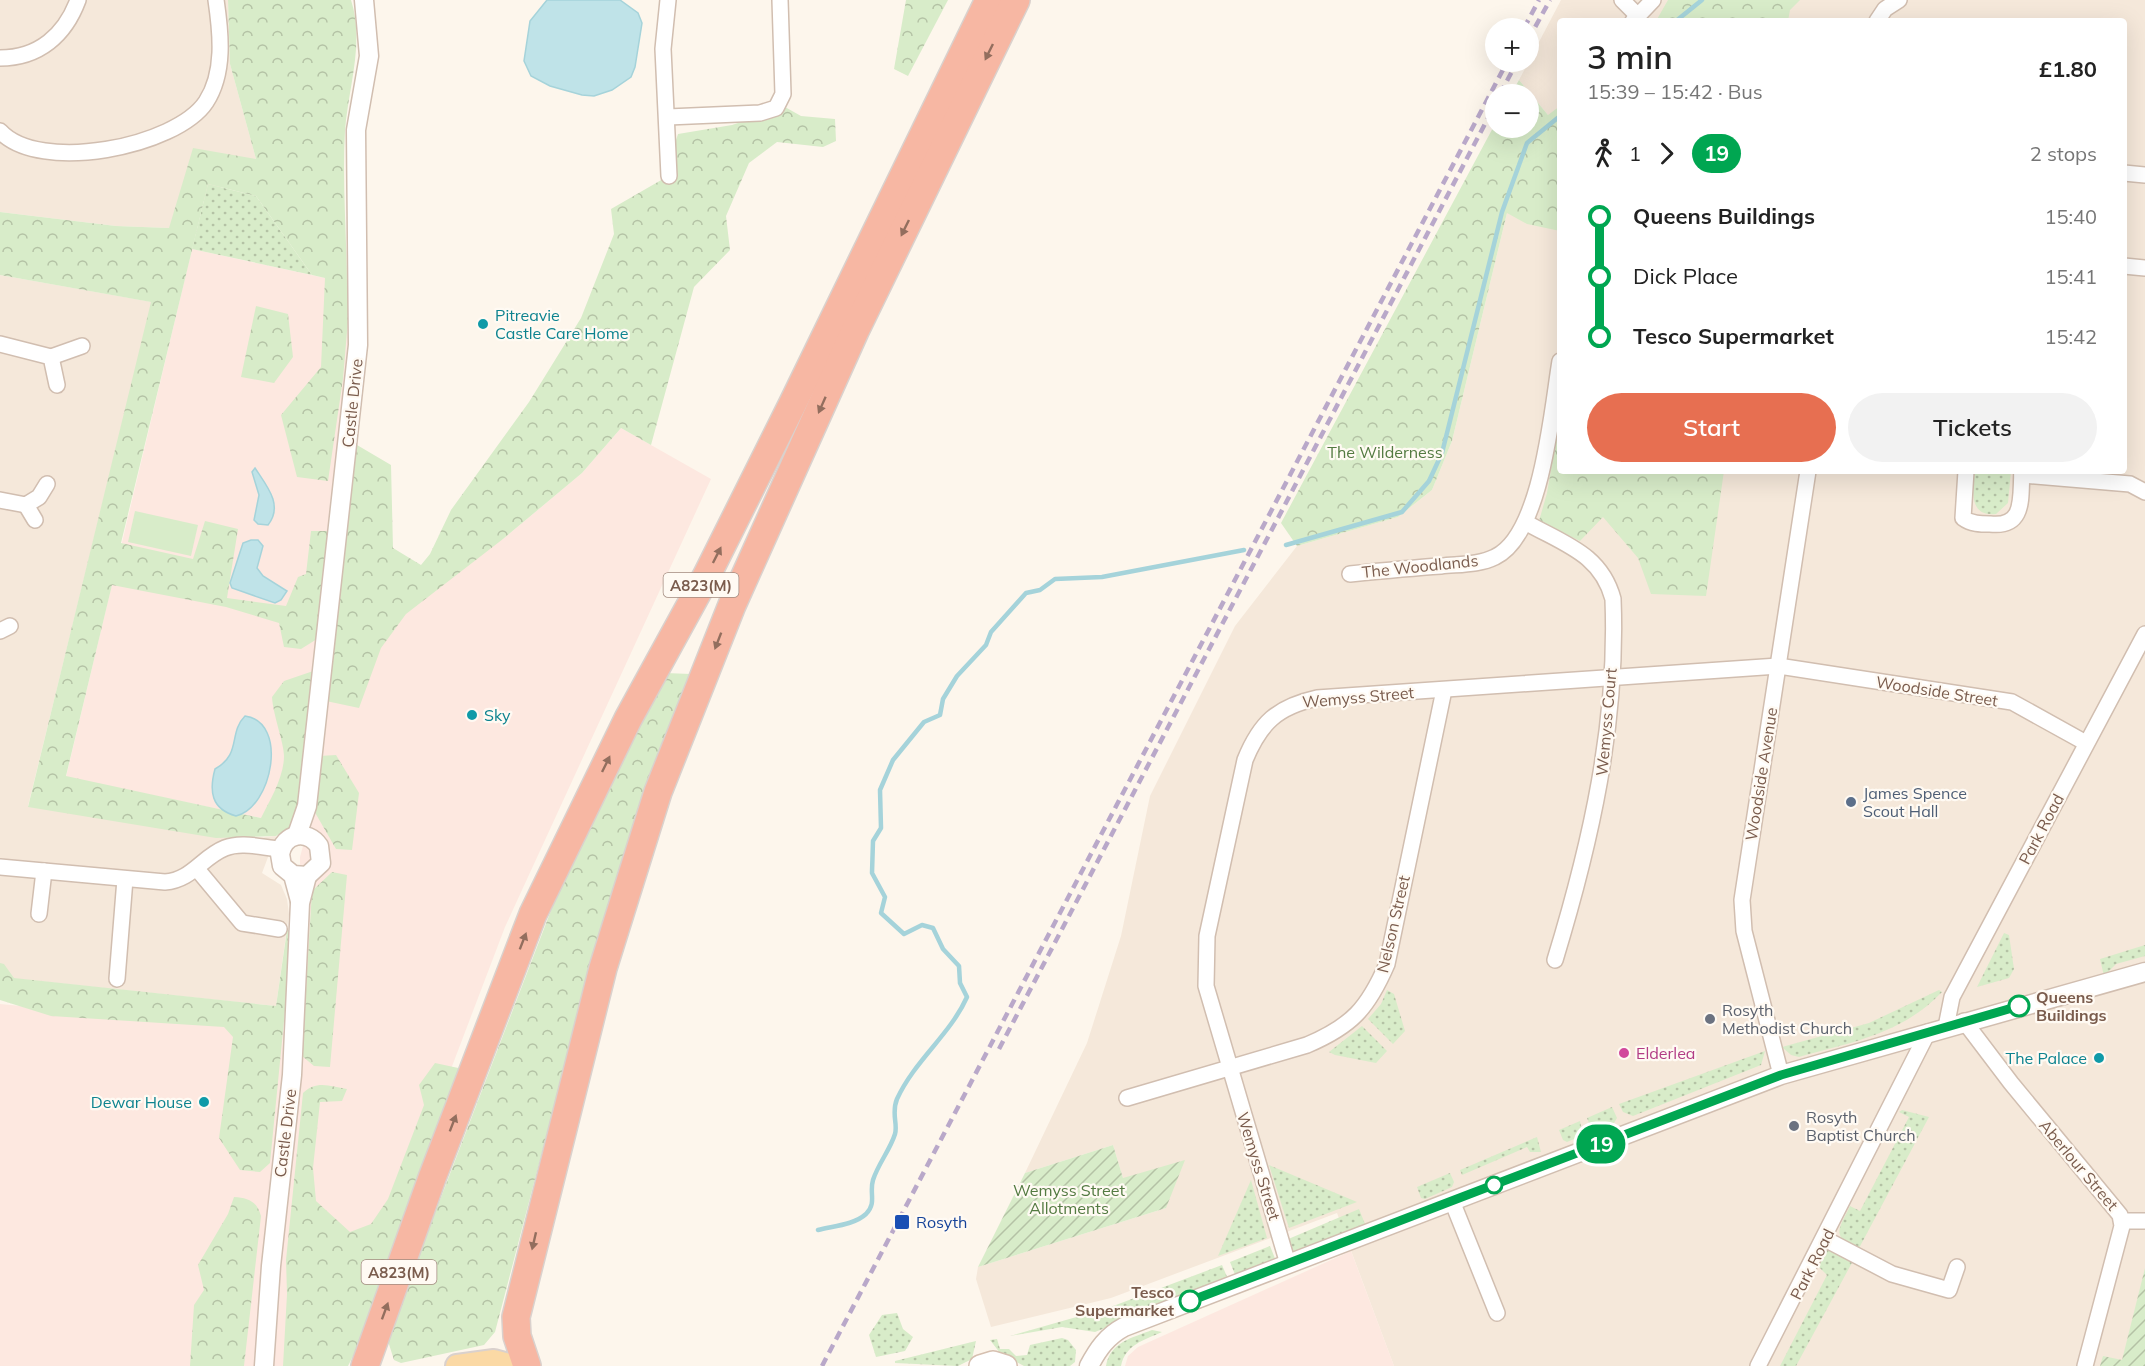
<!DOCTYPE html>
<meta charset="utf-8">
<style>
body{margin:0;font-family:Mulish,sans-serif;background:#f2f2f2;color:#222;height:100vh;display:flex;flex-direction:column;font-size:22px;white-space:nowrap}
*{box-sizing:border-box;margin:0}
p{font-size:20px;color:#767676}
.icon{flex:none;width:33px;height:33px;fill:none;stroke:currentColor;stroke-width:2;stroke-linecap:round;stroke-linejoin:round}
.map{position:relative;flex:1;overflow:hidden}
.panel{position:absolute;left:1557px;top:18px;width:570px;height:456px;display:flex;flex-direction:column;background:#fff;border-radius:6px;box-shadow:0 6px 24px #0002}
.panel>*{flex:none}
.badge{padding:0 12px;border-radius:20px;font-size:21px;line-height:39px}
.fabs{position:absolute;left:1485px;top:18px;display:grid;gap:12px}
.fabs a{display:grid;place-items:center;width:54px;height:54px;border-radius:50%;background:#fff;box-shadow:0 6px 24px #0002;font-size:30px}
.map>.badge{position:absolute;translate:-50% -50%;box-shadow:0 0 0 3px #fff}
.legs{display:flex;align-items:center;gap:9px;height:66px;padding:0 30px;font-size:20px}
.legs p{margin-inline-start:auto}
.headline{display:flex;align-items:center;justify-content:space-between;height:102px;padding:0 30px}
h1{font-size:33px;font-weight:600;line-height:45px}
.cta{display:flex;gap:12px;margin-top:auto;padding:12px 30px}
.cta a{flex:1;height:69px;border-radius:36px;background:#e76f51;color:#fff;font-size:24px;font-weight:600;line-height:69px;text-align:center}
.cta a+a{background:#f2f2f2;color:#222}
ul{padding:0 30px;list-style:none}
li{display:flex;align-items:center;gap:21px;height:60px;font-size:22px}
li i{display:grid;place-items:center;width:9px;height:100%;margin:0 8px;background:currentColor}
li i::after{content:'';width:15px;height:15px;margin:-8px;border:4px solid;border-radius:50%;background:#fff}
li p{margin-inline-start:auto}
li:first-child i{background:linear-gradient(#0000 50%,currentColor 0)}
li:last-child i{background:linear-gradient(currentColor 50%,#0000 0)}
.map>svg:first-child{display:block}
</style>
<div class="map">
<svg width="2145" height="1366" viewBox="0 0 2145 1366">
<defs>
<pattern id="grass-dots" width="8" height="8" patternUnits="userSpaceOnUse" patternTransform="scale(1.5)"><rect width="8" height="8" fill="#d8ecc9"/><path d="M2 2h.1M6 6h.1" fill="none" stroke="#b4c2a5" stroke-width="1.8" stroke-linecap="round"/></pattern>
<pattern id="forest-crowns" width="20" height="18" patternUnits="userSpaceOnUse" patternTransform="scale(1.5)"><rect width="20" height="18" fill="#d8ecc9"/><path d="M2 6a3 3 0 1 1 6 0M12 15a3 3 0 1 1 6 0" fill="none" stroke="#b4c2a5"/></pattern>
<pattern id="garden-furrows" width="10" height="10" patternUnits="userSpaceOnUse" patternTransform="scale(1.5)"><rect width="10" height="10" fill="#d8ecc9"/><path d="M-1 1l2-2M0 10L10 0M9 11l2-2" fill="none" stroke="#b4c2a5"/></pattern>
</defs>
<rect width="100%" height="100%" fill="#fdf6ec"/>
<!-- residential -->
<g fill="#f5e8da" fill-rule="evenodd">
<path d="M0 0H228L230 64 256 159 169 228 116 226 0 212Z"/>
<path d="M1561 0H2145V1366H1394L1337 1213 1111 1298 991 1327 976 1279 978 1267 1166 1208 1123 1178 1113 1145 1025 1173 1087 1043 1121 936 1150 796 1235 626 1297 546 1398 517 1432 490 1452 441 1507 213 1548 115 1519 80ZM1560 21H2124V471H1560Z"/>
<path d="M0 275 152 302 28 806 255 838 276 836 262 873 281 885 287 899 289 914 276 1006 0 977Z"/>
</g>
<!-- commercial -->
<g fill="#fde8e0">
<path d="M192 249 325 278 359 302 325 636 503 539 582 473 621 428 711 479 505 927 338 1366H0V1004L300 1033V857L303 846 292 815 261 818 66 777Z"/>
<path d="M1351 1251 1394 1366H1125L1128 1356 1138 1347Z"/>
</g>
<!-- grass -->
<g fill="url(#grass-dots)">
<path d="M208 184 256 196 312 275 192 249Z"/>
<path d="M1975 471H2011L2008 503 1996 514C1968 517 1973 490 1975 471Z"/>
<path d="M2004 933 2009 935 2014 969 2009 978 1977 987Z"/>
<path d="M2145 945V956L2116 964 2104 976 2100 959Z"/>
<path d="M1387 990 1394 994 1405 1031 1393 1044 1368 1019 1381 1004Z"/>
<path d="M1939 990 1942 992C1902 1034 1852 1042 1799 1057L1791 1055 1782 1047 1869 1023Z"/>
<path d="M1362 1026 1387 1051 1376 1063 1335 1055 1329 1052Z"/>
<path d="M1765 1051 1761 1065 1633 1116 1623 1112 1619 1104Z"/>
<path d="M1612 1107 1617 1118 1614 1123 1596 1131 1591 1128 1587 1118Z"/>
<path d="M1902 1110 1929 1117 1858 1250C1831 1235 1838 1231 1850 1206L1860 1211 1909 1117 1899 1112Z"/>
<path d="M1580 1121 1583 1135 1567 1142 1563 1140 1559 1130Z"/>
<path d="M1537 1137 1541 1152H1530L1527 1147 1462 1175 1460 1170Z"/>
<path d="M1269 1165 1357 1202 1289 1228Z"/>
<path d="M1450 1173 1454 1182 1452 1187 1425 1199 1421 1198 1417 1187Z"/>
<path d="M1251 1180 1267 1238 1218 1256Z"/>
<path d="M1359 1209 1365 1224 1295 1253 1290 1251 1286 1240Z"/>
<path d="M1827 1245 1854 1259 1796 1366H1780L1827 1275 1818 1266Z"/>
<path d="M1270 1246 1276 1261 1236 1277 1230 1262Z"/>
<path d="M1222 1265 1228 1279 1095 1332 1062 1327 1010 1336 1108 1308Z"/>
<path d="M897 1313 903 1329 913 1337 905 1351 876 1357 869 1335 882 1315Z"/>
<path d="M1152 1330 1162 1332C1144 1340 1125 1345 1121 1366H1106C1110 1342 1132 1338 1152 1330Z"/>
<path d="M1062 1338 1068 1340 1076 1350 1075 1362 1070 1366H1024L1000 1353 990 1340 997 1339 1000 1349H1009L1016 1356 1027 1355 1030 1345Z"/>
<path d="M976 1341 972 1359 958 1366 895 1363V1361Z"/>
</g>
<!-- forest -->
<g fill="url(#forest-crowns)">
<path d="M228 0H351C365 43 348 88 345 131 342 184 347 238 347 291L350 296 343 379 328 481 297 477 281 415 321 367 325 278 312 275 256 196 208 184 121 543 193 559 205 521 238 529 227 598 286 606 298 577 306 574 311 531H331L317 639 301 649 284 647 279 623 226 607 112 585 66 776 261 818C270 800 284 777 284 756 284 743 273 715 272 697L284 681 322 668 295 824 276 836 216 838 28 807 151 302 0 275V212L116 226 169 228 193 148 256 159 230 64Z"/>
<path d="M906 0H948L908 76 894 69Z"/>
<path d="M1668 0H1800L1790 10 1788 21H1656Z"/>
<path d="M1519 80 1548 115 1560 106V231L1527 224 1507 213 1452 441 1432 490 1398 517 1297 546 1281 523 1495 124 1496 128H1528V94H1511Z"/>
<path d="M785 107 801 116 835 119 836 141 823 147 777 142 749 163 726 216 730 250 694 287 651 445 621 428 582 473 503 539 406 614 381 648 359 708 326 701 357 445 391 465 393 548 421 565 430 554 451 510 529 402 581 318 614 234 611 209 663 179 678 134 732 125Z"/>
<path d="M256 306 288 314 293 357 274 383 241 377Z"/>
<path d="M1560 417V471H1724L1706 596 1651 594 1638 558 1603 517 1580 541 1539 521 1547 493Z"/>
<path d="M665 673 691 674 563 1072 495 1332 484 1345 401 1363 394 1360 387 1338 555 900Z"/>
<path d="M336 755 359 793 352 850 336 849 313 809 319 756Z"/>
<path d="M332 872 347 875 330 1067 314 1066 302 1056 312 891Z"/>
<path d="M287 930H293L270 1163 260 1172 240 1170 219 1138 233 1037 224 1027 51 1016 0 1000V963L4 964 14 978 276 1006Z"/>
<path d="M435 1063 463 1069 362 1338 348 1366H283L287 1294 286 1260 303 1093C316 1080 330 1086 347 1089L342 1101 320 1102 313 1168 316 1201 350 1232 371 1224 388 1199 424 1105 419 1085Z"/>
<path d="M234 1197C248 1198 257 1201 261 1216L244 1366H190L194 1305 204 1290 198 1265 228 1214Z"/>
</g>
<!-- park -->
<path fill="#d8ecc9" d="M135 511 198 525 191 556 128 542Z"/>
<!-- garden -->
<g fill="url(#garden-furrows)">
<path d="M1113 1145 1123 1178 1185 1160 1166 1208 978 1267 1025 1173Z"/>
<path d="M2145 1268V1366H2100L2103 1356 2122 1360Z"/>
</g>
<!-- water -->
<g fill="#bfe3e8" stroke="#a5d3da" stroke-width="1.5">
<path d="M547 0H620L638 13 642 23 635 67 631 77 612 90 594 96 582 95 550 86 531 76 524 61 530 21Z"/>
<path d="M255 468C266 485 284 505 268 525L258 524 254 520 259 495 252 472Z"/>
<path d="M251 540H258L263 546 257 568 263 576 287 591 281 600 275 603 232 588 230 583 243 543Z"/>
<path d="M245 716C289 722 272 808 236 816 211 809 209 791 215 769 242 754 228 733 245 716Z"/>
</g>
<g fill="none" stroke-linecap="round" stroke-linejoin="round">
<!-- stream -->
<g stroke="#a5d3da" stroke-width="4.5">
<path d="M1676 21 1702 0"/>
<path d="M1286 545 1402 512 1429 481 1442 453 1502 212 1527 143 1560 116"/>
<path d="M818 1230C833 1226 854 1225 866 1214 877 1203 869 1193 873 1180 878 1164 890 1150 895 1134 898 1124 891 1113 897 1099 915 1060 950 1035 967 997L960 983 959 966 943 949 933 928 922 925 904 934 881 913 885 897 872 873 873 841 881 828 880 790 893 760 924 722 940 715 943 699 957 676 986 645 991 632 1026 593 1040 590 1055 579 1102 577 1244 550"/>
</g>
<defs>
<g id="minor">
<path d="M668 0 663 49 669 176"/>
<path d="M1622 0 1638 16"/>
<path d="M1633 21 1653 0"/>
<path d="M1877 21 1885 9 1899 0"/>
<path d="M0 58C39 58 65 35 78 0"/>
<path d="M668 117 760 113 776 108 783 94 780 0"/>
<path d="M0 131C39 174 176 147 206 102 225 73 221 34 216 0"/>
<path d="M2124 173 2145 175"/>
<path d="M2124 266 2145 268"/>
<path d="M0 344 51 357 57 385"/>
<path d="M51 357 82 346"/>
<path d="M1966 471 1963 518C1971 524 1981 524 1990 524 2026 528 2020 497 2022 471"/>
<path d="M2022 475 2130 484 2145 492"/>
<path d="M0 500 26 505 39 497 47 484"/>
<path d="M26 505 35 520"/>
<path d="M1527 523C1564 544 1601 554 1613 599 1618 723 1591 842 1555 960"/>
<path d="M1350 574C1380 571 1411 568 1441 566 1459 564 1479 565 1495 557 1542 535 1552 409 1560 361"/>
<path d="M0 631 10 626"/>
<path d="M0 867 165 882C192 880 202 857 225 848 242 841 263 848 281 849"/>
<path d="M197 869 242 923 279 929"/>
<path d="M39 914 44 871"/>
<path d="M117 979 125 879"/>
<path d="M1964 1021 2011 1083 2120 1215 2122 1226 2085 1366"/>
<path d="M1946 1027 1952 997 2145 634"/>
<path d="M1781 1075 1744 931 1742 900 1808 471"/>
<path d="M1127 1098 1307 1045C1352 1026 1368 1008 1387 964L1444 690"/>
<path d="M1452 1201 1497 1313"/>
<path d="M2122 1221H2145"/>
<path d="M1825 1239 1892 1274 1949 1290 1957 1267"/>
<path d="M1288 1264 1206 986 1207 936 1245 760C1260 723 1277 707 1317 698L1778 666 2012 702 2086 743"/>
<path d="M1758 1366 1928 1032"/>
</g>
<g id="tertiary">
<path d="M297 835 307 806 358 345 356 130 369 56 364 0"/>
<path d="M293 875 307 876 321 863 319 846C307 829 284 833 280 854L282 866 293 875 300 901"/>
<path d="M264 1366 271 1266 292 1075 300 903 307 876"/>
<path d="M1089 1366C1098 1349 1107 1336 1124 1327L1781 1075 2145 972"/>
</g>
<path id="secondary" d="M980 1366 993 1362 1006 1366"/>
<path id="primary" d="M457 1366 494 1361 512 1366"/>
<g id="motorway">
<path d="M365 1366 432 1178 533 914 628 719 707 575 792 405 989 0"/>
<path d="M527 1366 517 1336 516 1317 603 968 658 792 732 605 855 331 1016 0"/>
</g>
</defs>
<!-- minor casing -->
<use href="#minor" stroke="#d1beb0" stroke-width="18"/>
<!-- tertiary casing -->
<use href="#tertiary" stroke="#d1beb0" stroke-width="21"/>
<!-- secondary casing -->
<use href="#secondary" stroke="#d6c0b0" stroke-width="24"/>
<!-- primary casing -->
<use href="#primary" stroke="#dad1cd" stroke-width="26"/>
<!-- motorway casing -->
<use href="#motorway" stroke="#dad1cd" stroke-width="30"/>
<!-- minor -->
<use href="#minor" stroke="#fff" stroke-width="15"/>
<!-- tertiary -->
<use href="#tertiary" stroke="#fff" stroke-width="18"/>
<!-- secondary -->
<use href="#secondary" stroke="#fff" stroke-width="21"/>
<!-- primary -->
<use href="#primary" stroke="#fbd9a5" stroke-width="22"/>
<!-- motorway -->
<use href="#motorway" stroke="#f7b7a3" stroke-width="27"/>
<!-- rail -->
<g stroke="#b9a8c9" stroke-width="4.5" stroke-dasharray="9 6" stroke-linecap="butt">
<path d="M1524 28 1539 0"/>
<path d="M1528 40 1550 0"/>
<path d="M1500 94 1517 62"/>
<path d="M999 1049 1496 103"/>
<path d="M822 1366 1507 62"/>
</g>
</g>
<!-- one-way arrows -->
<defs><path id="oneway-solid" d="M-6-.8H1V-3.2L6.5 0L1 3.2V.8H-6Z" transform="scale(1.5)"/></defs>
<g fill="#936e5e">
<use href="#oneway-solid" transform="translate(989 52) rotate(116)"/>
<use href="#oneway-solid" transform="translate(905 228) rotate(116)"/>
<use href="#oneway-solid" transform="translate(822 405) rotate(114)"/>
<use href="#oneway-solid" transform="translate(717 555) rotate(-63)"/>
<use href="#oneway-solid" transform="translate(718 641) rotate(111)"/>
<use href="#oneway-solid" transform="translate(606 764) rotate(-64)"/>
<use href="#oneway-solid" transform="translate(523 941) rotate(-69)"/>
<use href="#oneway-solid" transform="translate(453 1123) rotate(-69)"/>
<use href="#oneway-solid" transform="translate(534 1241) rotate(103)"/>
<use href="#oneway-solid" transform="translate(385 1311) rotate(-70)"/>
</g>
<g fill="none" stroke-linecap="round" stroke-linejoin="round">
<defs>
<path id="line-1" d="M1190 1301 1781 1075 2019 1006"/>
</defs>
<!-- line-1 casing -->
<use href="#line-1" stroke="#fff" stroke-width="14"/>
<!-- line-1 -->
<use href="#line-1" stroke="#00a651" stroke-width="9"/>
</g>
<!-- markers -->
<g fill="#0f9aa8" stroke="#fffaf3" stroke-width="2">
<circle cx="483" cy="324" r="6"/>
<circle cx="472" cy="715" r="6"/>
<circle cx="2099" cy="1058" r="6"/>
<circle cx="204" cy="1102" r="6"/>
</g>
<circle fill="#5c6f8a" stroke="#fffaf3" stroke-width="2" cx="1851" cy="802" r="6"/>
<g fill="#fff" stroke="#00a651" stroke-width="3">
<circle cx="2019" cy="1006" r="10"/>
<circle cx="1494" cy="1185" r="8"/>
<circle cx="1190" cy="1301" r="10"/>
</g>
<g fill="#6b7280" stroke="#fffaf3" stroke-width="2">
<circle cx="1710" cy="1019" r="6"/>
<circle cx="1794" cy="1126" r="6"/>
</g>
<circle fill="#d1479c" stroke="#fffaf3" stroke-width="2" cx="1624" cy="1053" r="6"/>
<rect fill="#1a4fb4" stroke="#fffaf3" stroke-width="2" x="894" y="1214" width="16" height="16" rx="3"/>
<g text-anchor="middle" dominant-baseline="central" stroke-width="4.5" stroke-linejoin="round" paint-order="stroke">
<!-- shield labels -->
<g fill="#fffaf3" stroke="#a28b7f" stroke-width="1.5">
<rect x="663.5" y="573" width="75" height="24" rx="4.5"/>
<rect x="361.5" y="1260" width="75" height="24" rx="4.5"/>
</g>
<g font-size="15" font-weight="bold" fill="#7a5c4d">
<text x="701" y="585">A823(M)</text>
<text x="399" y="1272">A823(M)</text>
</g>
<!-- culture labels -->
<g font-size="16" fill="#0d838f" stroke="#fffaf3" text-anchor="start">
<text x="495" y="315">Pitreavie<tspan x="495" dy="18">Castle Care Home</tspan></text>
<text x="484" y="715">Sky</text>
<text x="2087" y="1058" text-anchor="end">The Palace</text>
<text x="192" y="1102" text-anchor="end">Dewar House</text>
</g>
<!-- street labels -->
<g font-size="16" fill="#7a5c4d" stroke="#fffaf3">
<text transform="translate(352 403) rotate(-84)">Castle Drive</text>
<text transform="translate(1420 566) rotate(-6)">The Woodlands</text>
<text transform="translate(1937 691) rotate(9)">Woodside Street</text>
<text transform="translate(1358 697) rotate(-5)">Wemyss Street</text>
<text transform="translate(1606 722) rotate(-85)">Wemyss Court</text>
<text transform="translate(1761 774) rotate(-81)">Woodside Avenue</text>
<text transform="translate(2041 829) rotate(-62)">Park Road</text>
<text transform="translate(1393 924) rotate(-77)">Nelson Street</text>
<text transform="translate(285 1133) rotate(-83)">Castle Drive</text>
<text transform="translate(2079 1165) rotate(50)">Aberlour Street</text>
<text transform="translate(1259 1166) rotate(73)">Wemyss Street</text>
<text transform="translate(1812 1264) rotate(-63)">Park Road</text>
</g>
<!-- park labels -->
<g font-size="16" fill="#537a41" stroke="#fffaf3">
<text x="1385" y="452">The Wilderness</text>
<text x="1069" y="1190">Wemyss Street<tspan x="1069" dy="18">Allotments</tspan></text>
</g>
<!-- service labels -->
<g font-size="16" fill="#4e5e75" stroke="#fffaf3" text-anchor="start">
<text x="1863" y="793">James Spence<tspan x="1863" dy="18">Scout Hall</tspan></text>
</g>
<!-- stop labels -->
<g font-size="16" font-weight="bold" fill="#7a5c4d" stroke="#fffaf3" text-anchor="start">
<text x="2036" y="997">Queens<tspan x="2036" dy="18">Buildings</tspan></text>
<text x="1174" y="1292" text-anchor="end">Tesco<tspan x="1174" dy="18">Supermarket</tspan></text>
</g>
<!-- worship labels -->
<g font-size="16" fill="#5b616d" stroke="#fffaf3" text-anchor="start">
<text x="1722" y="1010">Rosyth<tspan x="1722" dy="18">Methodist Church</tspan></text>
<text x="1806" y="1117">Rosyth<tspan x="1806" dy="18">Baptist Church</tspan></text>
</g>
<!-- hotel labels -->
<g font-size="16" fill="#b23c85" stroke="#fffaf3" text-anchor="start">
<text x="1636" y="1053">Elderlea</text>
</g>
<!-- transit labels -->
<g font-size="16" fill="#164399" stroke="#fffaf3" text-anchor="start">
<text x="916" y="1222">Rosyth</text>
</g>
</g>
</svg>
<div class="fabs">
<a>+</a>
<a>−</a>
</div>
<b class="badge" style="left:1601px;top:1144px;background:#00a651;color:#fff">19</b>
<section class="panel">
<div class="headline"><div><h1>3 min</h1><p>15:39 – 15:42 · Bus</p></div><b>£1.80</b></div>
<div class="legs"><svg class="icon" aria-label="walk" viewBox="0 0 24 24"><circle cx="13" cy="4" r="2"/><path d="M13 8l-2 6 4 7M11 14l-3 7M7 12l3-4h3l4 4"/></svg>1<svg class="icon" aria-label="forward" viewBox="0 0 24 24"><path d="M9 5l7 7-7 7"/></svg><b class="badge" style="background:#00a651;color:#fff">19</b><p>2 stops</p></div>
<ul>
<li><i style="color:#00a651"></i><b>Queens Buildings</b><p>15:40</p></li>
<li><i style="color:#00a651"></i><span>Dick Place</span><p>15:41</p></li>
<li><i style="color:#00a651"></i><b>Tesco Supermarket</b><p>15:42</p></li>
</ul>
<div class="cta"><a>Start</a><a>Tickets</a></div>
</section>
</div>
